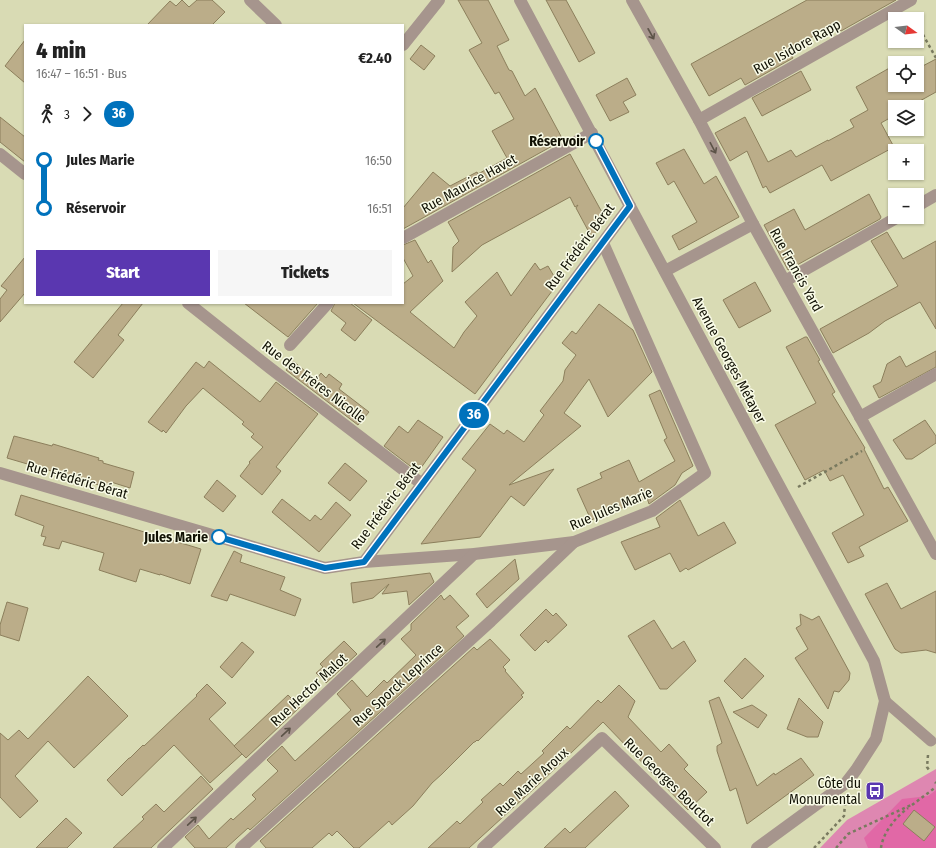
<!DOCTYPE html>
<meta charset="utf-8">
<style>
body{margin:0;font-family:"Fira Sans Condensed",sans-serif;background:#f6f6f6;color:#222;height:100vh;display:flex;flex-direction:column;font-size:15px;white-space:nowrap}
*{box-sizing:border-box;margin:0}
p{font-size:13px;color:#767676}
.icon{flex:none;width:22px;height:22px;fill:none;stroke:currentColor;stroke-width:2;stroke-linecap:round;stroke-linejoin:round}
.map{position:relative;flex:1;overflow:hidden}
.details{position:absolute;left:24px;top:24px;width:380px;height:280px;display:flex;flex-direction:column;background:#fff;border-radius:0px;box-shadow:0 1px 3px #0004}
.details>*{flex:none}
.badge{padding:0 8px;border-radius:13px;font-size:14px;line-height:26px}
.needle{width:26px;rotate:105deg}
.tools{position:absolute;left:888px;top:12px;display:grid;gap:8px}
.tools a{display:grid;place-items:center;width:36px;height:36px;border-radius:0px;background:#fff;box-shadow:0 1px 3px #0004;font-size:20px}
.map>.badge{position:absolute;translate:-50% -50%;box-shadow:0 0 0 2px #fff}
.legs{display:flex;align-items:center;gap:6px;height:44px;padding:0 12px;font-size:13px}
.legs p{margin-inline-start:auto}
.overview{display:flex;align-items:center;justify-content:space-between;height:68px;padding:0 12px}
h1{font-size:22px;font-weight:800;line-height:30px}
.button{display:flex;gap:8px;margin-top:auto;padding:8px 12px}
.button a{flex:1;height:46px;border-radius:0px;background:#5a37b0;color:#fff;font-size:16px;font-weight:800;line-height:46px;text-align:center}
.button a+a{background:#f6f6f6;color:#222}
ul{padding:0 12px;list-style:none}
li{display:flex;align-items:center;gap:14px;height:48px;font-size:15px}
li i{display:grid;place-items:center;width:6px;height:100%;margin:0 5px;background:currentColor}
li i::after{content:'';width:10px;height:10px;margin:-5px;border:3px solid;border-radius:50%;background:#fff}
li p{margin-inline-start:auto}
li:first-child i{background:linear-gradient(#0000 50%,currentColor 0)}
li:last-child i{background:linear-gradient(currentColor 50%,#0000 0)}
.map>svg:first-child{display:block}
</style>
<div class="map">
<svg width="936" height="848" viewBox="0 0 936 848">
<rect width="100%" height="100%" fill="#d9dbb4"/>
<!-- green -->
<path fill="#de87b1" d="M936 769V848H820L847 820Z"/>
<!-- forest -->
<path fill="#e168a6" d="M936 790V848H868L864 838 902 799 928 796Z"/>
<!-- building -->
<g fill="#bbad89" stroke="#8c7f5c">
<path d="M182 0 189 7 197 0H212L225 12 212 25H147L170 1 176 6Z"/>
<path d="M458 0H488L509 40 497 46 509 70 512 71 525 96 535 88 563 140 403 229V208L433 172 450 186 477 172 478 174 507 158 492 131 514 119 499 92 495 94 469 50 482 43Z"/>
<path d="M546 0H566L595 53 579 62Z"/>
<path d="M807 0H896L841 31 835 24 789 50 793 58 745 85 741 78 709 96 691 64Z"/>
<path d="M25 40V83L5 66Z"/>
<path d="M421 45 435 56 424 70 410 59Z"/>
<path d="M936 59V92L909 107H895V115L881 123 894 147 831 181 822 165 770 193 766 186 763 188 747 151 730 161 715 133 745 117 768 162 791 150 796 157 828 140V141L854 127 850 120 868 110 856 87 893 66 895 69V85H917V69Z"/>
<path d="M801 71 811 90 762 116 752 98Z"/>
<path d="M627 78 636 95 623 102 629 112 610 121 596 95Z"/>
<path d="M0 117 25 137V162L0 142Z"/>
<path d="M684 149 704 184 716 176 739 217 679 250 672 236 697 222 674 181 668 185 656 163Z"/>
<path d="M570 154 604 216 603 222 594 234 591 236 576 208 578 205 575 207 570 197 482 245 452 272 453 247 459 241 448 222Z"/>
<path d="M869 194 881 217 880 219 788 270 764 225 794 209 805 230Z"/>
<path d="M887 232 903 259 936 241V329L920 302 885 321 869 333 833 353 820 329 898 286 871 241Z"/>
<path d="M415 240 428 263 431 260 443 281 410 312 454 348 464 332 477 316 465 302 497 272 511 296 535 263 540 270 548 266 558 283 475 394 353 303H403V284L413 276 403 258V245Z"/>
<path d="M25 257V293L0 322V299L7 290 1 286Z"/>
<path d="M755 282 771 311 739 328 723 300Z"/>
<path d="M123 303H143L118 335 124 340 93 378 74 362Z"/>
<path d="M244 303H318L288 337Z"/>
<path d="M335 303H350L372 320 355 341 341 330 346 323 331 311Z"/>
<path d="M599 304 633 330 652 372 608 417 589 379 564 413 581 426 509 485 554 469 524 506 511 496 480 537 421 544 476 470 462 459 490 424 504 434 507 430 524 442 544 415 540 411 563 381 565 370 576 355 562 343 572 331 576 334Z"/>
<path d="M805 337H807L820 360 818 361 835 392 832 394 865 448 864 449 884 489 888 487 908 521 859 547 864 556 848 563 832 533 864 515 843 475 830 481 824 470 805 480 775 425 816 403 786 347Z"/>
<path d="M936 351V367L879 398 873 386 881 382 887 364 900 356 906 367Z"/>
<path d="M209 361 260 402 276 382 318 414 276 467 281 471 262 495 240 476 250 463 249 462 263 447 251 437 254 434 242 424 244 422 203 388 186 406 166 433 163 430 162 432 148 422 196 362 204 368Z"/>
<path d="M293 361 316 380 321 373 326 378 329 374 342 384 339 389 369 412 358 425 286 370Z"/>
<path d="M660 390 693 466 682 473 675 485 649 504 647 498 591 520 577 489 602 478 600 473 629 460 639 482 675 461 664 440 667 438 649 395Z"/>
<path d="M418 420 443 437 418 472 384 446 399 426 408 433Z"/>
<path d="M925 420 936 436V443L912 459H906L893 440Z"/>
<path d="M14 436 52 446 53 444 99 458 98 460 103 461V463L134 472 130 488 111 482 109 488 7 458Z"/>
<path d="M345 463 367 481 350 501 328 483Z"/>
<path d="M217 480 236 496 223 512 204 497Z"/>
<path d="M21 495 201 549 190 584 160 574V575L140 569 136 582 99 570 104 553 62 541 59 549 43 545 46 537 41 536 44 526 15 515Z"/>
<path d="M282 499 310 521 315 515 321 520 336 502 351 515 319 552 272 512Z"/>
<path d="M680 500 698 536 724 522 736 543 688 570 686 568 680 572 670 553 635 570 621 542 660 527 656 518Z"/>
<path d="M234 551 242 555 240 562 285 577 280 590 301 599 295 616 230 594 227 601 211 596Z"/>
<path d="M515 559 519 579 487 608 476 594Z"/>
<path d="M430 573 434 582 409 605 407 591 382 594 389 584 373 598 353 603 351 583Z"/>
<path d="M887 583 901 609 936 591V653L926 650 901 653 895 649 865 594Z"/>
<path d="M441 595 444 600 450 595 469 616 456 627 464 636 250 830 248 828 226 848H195L185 837 198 825 209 839 231 818 233 820 256 799 252 795 278 771 267 760 282 746 295 761 351 710 337 694 352 680 367 697 384 680 387 683 416 655 401 639 411 630V624Z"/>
<path d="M7 602 28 608 19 641 0 635V625Z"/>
<path d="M546 609 553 616 556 613 567 625 548 643 546 640 535 651 520 635Z"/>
<path d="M800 614 812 620 819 616 850 673 849 680 839 692 834 691 828 709 795 658 808 649 796 628 801 625Z"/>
<path d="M654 620 672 649 684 641 696 661 667 689H660L628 636Z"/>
<path d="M490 639 510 660 503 667 506 670 505 671 524 693 521 695 523 697 478 741 477 740 475 742H474L442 774 432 783 413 806 392 825 389 821 359 848H354L337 831 332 836 329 833 312 848H266L260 841 474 647 477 650Z"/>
<path d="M344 641 357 654 326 683 316 673 323 667 320 664Z"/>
<path d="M242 642 254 652 232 678 220 667Z"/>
<path d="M745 658 764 676 742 699 724 681Z"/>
<path d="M88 676 128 716 74 768 48 741 15 776 38 801 20 818 0 797V733L8 740 19 730 28 739Z"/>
<path d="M207 684 226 703 209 719 242 754 210 783 174 745 122 796 107 780 129 758H130L143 745 144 746 197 696 196 695Z"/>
<path d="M619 685 635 701 628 717 661 752 669 744 688 765 684 769 707 792 688 810 603 722 537 786 469 848H428L457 821 460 824 483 802 481 800 500 783 503 786 518 771 521 774 544 753 542 751 567 726 570 729 598 700 601 703Z"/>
<path d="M288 695 300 707 246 758 234 746Z"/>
<path d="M719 697 757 786 774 773 775 775 801 758 814 775 747 824 736 788 730 791 717 751V746L722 743 709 701Z"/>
<path d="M799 698 823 722 818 737H807L787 729Z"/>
<path d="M752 705 767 715 758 728 733 712Z"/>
<path d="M201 776 213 789 151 848H113L144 819 142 817 156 804 164 812Z"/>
<path d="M615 791 629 806 585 848H544L565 828 570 833Z"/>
<path d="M914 810 935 827 924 841 903 824Z"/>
<path d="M66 818 82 833 67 848H36Z"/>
</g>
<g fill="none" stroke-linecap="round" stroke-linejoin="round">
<!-- path -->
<g stroke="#797a5f" stroke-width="2.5" stroke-dasharray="3 3" stroke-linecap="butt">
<path d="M917 24 936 58"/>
<path d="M798 487 862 451"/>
<path d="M928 755 927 767 929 770"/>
<path d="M935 782 936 783"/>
<path d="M912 805 936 787"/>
<path d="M814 848 844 816 845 804"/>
<path d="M836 848 848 834 913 804"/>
<path d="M881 848C883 832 896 817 908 808"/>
</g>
<!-- service -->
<path stroke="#a6958d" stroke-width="11" d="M885 701 931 741"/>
<!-- minor -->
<g stroke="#a6958d" stroke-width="12">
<path d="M250 0 276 25"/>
<path d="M632 0 699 120 753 224 936 554"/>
<path d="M403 45 439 0"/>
<path d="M699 120 911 0"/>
<path d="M0 154 25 174"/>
<path d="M917 206 936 195"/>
<path d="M403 238 592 133"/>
<path d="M665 271 753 224"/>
<path d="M785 281 898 217"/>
<path d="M188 303 270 368 422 484"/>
<path d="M290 345 328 303"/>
<path d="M860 417 936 374"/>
<path d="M0 473 325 568 364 562 630 206"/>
<path d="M364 562 474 554 574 542 652 511 705 473 603 243"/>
<path d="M163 848 474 554"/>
<path d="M241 848 491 621 574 542"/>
<path d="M483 848 602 738 715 848"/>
</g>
<!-- tertiary -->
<path stroke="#a6958d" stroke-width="12" d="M520 0 767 463 874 661 885 701 876 739 856 770 846 783 757 848"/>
</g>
<!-- one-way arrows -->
<defs><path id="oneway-shaft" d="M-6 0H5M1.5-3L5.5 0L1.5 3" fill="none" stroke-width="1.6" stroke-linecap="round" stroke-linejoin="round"/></defs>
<g stroke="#5c5348">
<use href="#oneway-shaft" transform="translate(651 34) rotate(61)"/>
<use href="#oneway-shaft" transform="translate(713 148) rotate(62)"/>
<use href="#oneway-shaft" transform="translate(381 643) rotate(-43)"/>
<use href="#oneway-shaft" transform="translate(286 732) rotate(-43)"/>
<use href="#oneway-shaft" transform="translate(192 821) rotate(-43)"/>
</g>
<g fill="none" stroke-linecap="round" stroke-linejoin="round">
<defs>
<path id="line-1" d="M219 537 325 568 364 562 630 206 596 141"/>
</defs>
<!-- line-1 casing -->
<use href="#line-1" stroke="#fff" stroke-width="9"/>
<!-- line-1 -->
<use href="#line-1" stroke="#0072bc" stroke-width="6"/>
</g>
<!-- icons -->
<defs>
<symbol id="bus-square" viewBox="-11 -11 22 22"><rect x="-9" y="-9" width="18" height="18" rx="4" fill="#5a37b0" stroke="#f9fbe7"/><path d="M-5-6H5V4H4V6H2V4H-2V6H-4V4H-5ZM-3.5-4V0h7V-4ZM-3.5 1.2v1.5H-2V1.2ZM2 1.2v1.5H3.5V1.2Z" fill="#fff"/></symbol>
</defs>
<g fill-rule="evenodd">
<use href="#bus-square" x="864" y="780" width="22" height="22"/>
</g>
<!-- markers -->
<g fill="#fff" stroke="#0072bc" stroke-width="2">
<circle cx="596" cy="141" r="7"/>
<circle cx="219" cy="537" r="7"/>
</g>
<g text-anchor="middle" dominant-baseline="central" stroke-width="3" stroke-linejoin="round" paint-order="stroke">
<!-- street labels -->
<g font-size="14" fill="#111104" stroke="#f9fbe7">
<text transform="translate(797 47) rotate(-29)">Rue Isidore Rapp</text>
<text transform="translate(469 184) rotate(-29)">Rue Maurice Havet</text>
<text transform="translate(580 247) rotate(-53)">Rue Frédéric Bérat</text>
<text transform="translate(796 270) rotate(61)">Rue Francis Yard</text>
<text transform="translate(729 360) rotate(62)">Avenue Georges Métayer</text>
<text transform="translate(314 382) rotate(37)">Rue des Frères Nicolle</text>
<text transform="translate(77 480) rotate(16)">Rue Frédéric Bérat</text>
<text transform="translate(386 506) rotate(-53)">Rue Frédéric Bérat</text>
<text transform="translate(611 509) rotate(-23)">Rue Jules Marie</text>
<text transform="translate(398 685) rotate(-42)">Rue Sporck Leprince</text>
<text transform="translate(309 690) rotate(-43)">Rue Hector Malot</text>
<text transform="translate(532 782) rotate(-43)">Rue Marie Aroux</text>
<text transform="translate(669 782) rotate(44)">Rue Georges Bouctot</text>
</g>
<!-- stop labels -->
<g font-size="14" font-weight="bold" fill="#111104" stroke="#f9fbe7" text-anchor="end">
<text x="585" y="141">Réservoir</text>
<text x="208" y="537">Jules Marie</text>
</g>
<!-- poi labels -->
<g font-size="14" fill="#111104" stroke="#f9fbe7" text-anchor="end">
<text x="861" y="783">Côte du<tspan x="861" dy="16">Monumental</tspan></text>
</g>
</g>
</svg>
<div class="tools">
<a><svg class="needle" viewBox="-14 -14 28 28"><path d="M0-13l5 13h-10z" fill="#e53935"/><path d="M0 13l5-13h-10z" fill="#767676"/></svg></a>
<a><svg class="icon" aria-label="locate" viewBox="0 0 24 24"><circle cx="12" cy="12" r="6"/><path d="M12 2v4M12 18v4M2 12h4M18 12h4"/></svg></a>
<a><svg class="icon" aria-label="layers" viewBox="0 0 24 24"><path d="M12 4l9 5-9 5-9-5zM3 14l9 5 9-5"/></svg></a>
<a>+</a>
<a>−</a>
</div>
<b class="badge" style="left:474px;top:415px;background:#0072bc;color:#fff">36</b>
<section class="details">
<div class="overview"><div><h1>4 min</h1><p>16:47 – 16:51 · Bus</p></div><b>€2.40</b></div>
<div class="legs"><svg class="icon" aria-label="walk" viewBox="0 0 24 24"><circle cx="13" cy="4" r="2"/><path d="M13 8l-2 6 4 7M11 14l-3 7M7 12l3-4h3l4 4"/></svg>3<svg class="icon" aria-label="forward" viewBox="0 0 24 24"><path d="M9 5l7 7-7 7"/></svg><b class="badge" style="background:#0072bc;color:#fff">36</b></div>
<ul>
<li><i style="color:#0072bc"></i><b>Jules Marie</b><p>16:50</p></li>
<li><i style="color:#0072bc"></i><b>Réservoir</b><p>16:51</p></li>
</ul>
<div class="button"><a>Start</a><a>Tickets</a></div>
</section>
</div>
